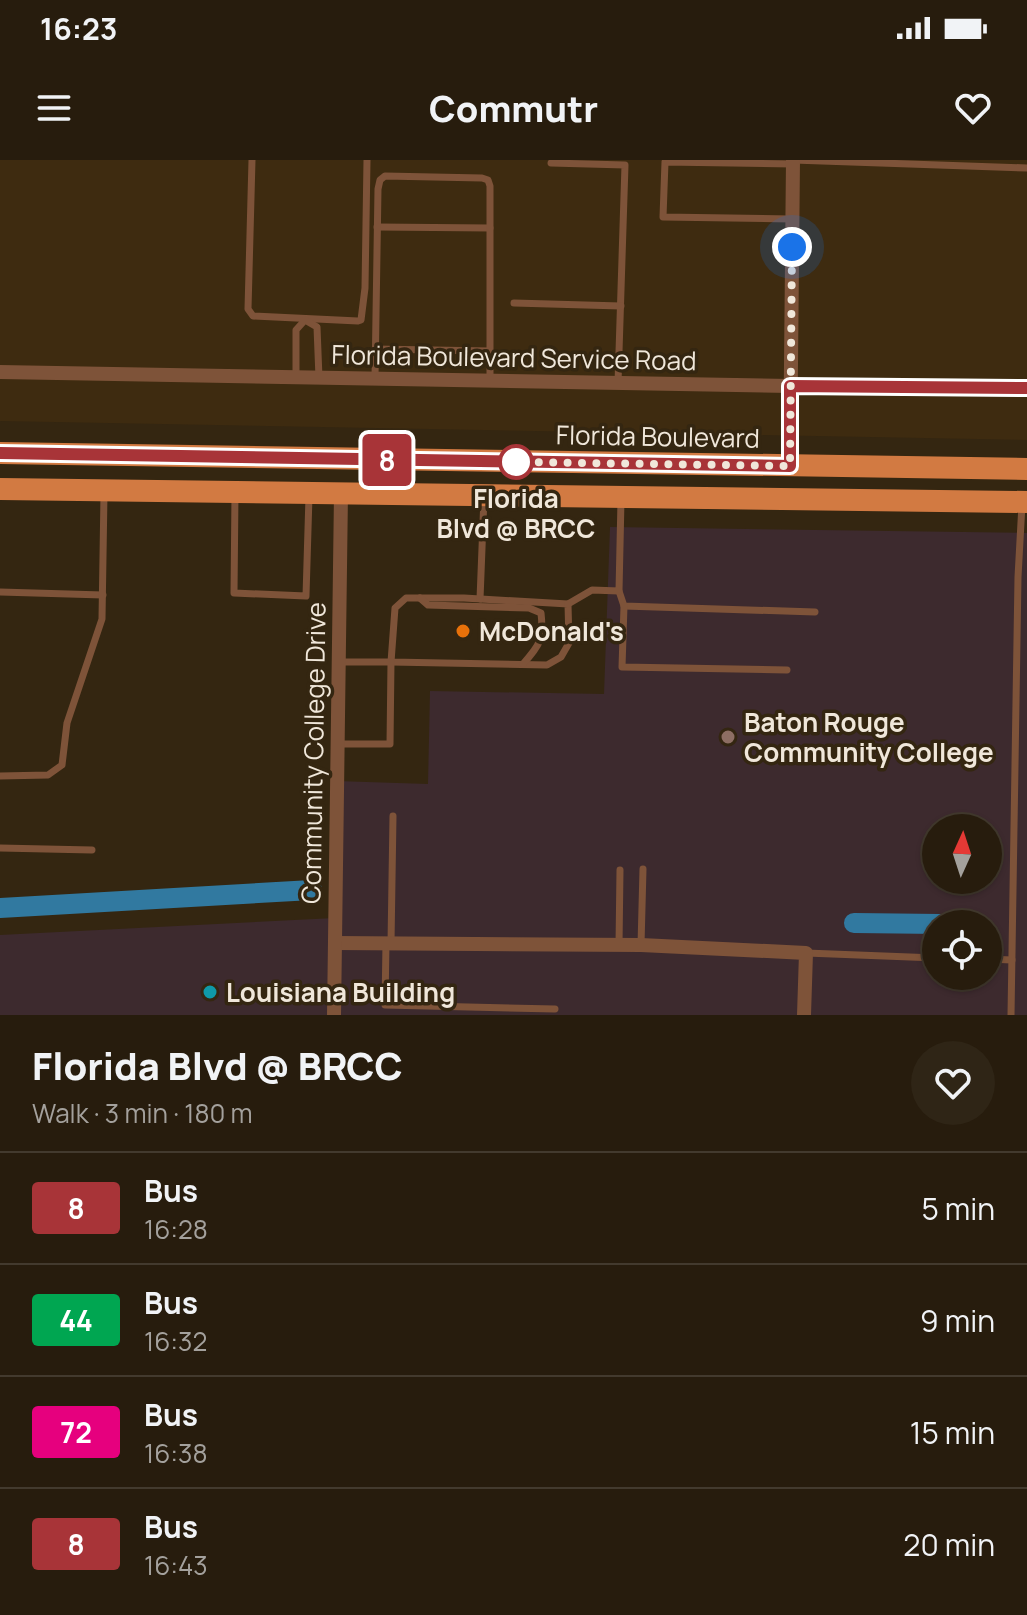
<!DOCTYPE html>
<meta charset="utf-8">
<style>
body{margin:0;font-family:Manrope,sans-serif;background:#2f2516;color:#f1f3f6;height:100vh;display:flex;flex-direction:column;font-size:30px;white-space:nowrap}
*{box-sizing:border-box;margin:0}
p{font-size:26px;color:#a4a19d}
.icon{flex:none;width:44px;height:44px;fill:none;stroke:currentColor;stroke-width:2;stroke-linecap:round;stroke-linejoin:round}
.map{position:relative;height:855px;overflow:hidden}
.sheet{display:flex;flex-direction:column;background:#271c0d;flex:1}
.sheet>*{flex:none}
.badge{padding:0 16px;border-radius:6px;font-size:28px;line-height:52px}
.needle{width:52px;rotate:3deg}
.buttons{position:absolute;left:922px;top:654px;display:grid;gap:16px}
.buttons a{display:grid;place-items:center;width:80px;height:80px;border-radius:50%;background:#271c0d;box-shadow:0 2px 6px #0004,0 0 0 2px #433a2e;font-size:40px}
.you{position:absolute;width:40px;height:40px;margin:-20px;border:6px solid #fff;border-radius:50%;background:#1a73e8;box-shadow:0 0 0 12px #1a73e833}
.map>.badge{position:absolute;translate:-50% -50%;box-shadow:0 0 0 4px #fff}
.round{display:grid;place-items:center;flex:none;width:84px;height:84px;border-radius:42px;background:#2f2516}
.headline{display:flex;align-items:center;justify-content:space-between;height:136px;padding:0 32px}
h1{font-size:38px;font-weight:800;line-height:60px}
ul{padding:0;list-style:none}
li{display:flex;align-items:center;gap:24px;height:112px;padding:0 32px;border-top:2px solid #433a2e}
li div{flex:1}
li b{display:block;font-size:30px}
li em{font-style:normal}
li .badge{min-width:88px;font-weight:700;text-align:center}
.status{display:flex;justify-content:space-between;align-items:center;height:56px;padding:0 40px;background:#271c0d;direction:ltr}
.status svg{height:22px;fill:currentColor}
header{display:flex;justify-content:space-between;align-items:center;height:104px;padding:0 32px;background:#271c0d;font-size:36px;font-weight:800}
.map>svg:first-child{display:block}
</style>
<div class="status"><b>16:23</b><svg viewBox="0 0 49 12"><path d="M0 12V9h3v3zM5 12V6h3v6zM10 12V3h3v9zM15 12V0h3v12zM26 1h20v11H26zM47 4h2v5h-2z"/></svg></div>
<header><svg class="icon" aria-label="menu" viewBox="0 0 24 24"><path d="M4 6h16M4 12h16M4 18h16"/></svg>Commutr<svg class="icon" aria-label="heart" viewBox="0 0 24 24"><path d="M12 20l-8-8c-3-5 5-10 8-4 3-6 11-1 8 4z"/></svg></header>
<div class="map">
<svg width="1027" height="855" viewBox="0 0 1027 855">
<rect width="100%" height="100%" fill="#342611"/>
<!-- built -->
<path fill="#3e2b10" d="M0 0H1027V280L0 261Z"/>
<!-- education -->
<path fill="#3d2a2e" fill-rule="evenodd" d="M610 367 1027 373V855H0V775L335 758 336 621 428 624 430 531 604 534ZM936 668H988V720H936ZM936 764H988V816H936Z"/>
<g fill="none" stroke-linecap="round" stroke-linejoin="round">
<!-- canal -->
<g stroke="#3179a0" stroke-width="20">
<path d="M0 748 312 730"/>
<path d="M854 763 940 764"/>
</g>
<!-- service -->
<g stroke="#7e5339" stroke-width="7">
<path d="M252 0 248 149 253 156 358 161 361 160 365 128 367 0"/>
<path d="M793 0 1027 8"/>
<path d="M551 3 625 5 618 223"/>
<path d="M792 59 663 57 665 2 793 4"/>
<path d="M377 67 490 68"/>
<path d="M514 143 621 146"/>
<path d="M375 189 490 191"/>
<path d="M296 217V170L305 160 317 167 319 218"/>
<path d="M375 218 378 29 380 20 385 16 482 18 488 20 490 26V221"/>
<path d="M235 334 234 433 306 436 309 336"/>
<path d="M619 431 624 446 815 452"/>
<path d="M0 432 103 435"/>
<path d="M406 438H464L568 444 569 483 561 497 547 505 391 502 395 448Z"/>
<path d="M420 438 428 445 529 448 541 453C544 479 540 485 523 504"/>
<path d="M480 439 484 337"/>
<path d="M568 444 592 430 619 431 621 340"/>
<path d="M624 446 622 507 787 510"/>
<path d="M337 584H390L391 502H338"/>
<path d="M0 616 48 615 62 605 67 563 102 459 104 334"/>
<path d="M0 688 92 690"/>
<path d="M386 783 385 845 555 849"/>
<path d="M391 783 393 656"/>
<path d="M619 785 620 710"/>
<path d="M641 785 643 709"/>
<path d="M806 793 936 798"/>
<path d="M988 799 1012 800"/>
<path d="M1011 855 1018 417 1022 344"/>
</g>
<!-- minor -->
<g stroke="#7e5339" stroke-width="14">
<path d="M0 212 790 226 1027 228"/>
<path d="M790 306 793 0"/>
<path d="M335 783 641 785 806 793 804 855"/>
<path d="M334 855 341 333"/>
</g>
<!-- primary -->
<g stroke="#d27a42" stroke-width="22">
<path d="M0 293 1027 309"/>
<path d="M0 329 1027 342"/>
</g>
</g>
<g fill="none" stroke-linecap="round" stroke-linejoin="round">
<defs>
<path id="line" d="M0 293 790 306V226L1027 228"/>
</defs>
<!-- line casing -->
<use href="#line" stroke="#fff" stroke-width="18"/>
<!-- line -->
<use href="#line" stroke="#a83438" stroke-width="12"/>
<!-- walk -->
<path stroke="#f0e7da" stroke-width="8" stroke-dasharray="0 14.4" d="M516 302H513L790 306 792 87"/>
</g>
<!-- markers -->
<circle fill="#fff" stroke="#a83438" stroke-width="4" cx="516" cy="302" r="16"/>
<circle fill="#e8710a" stroke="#342611" stroke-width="3" cx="463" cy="471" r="8"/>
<circle fill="#8d6e63" stroke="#342611" stroke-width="3" cx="728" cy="577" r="8"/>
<circle fill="#0f9aa8" stroke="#342611" stroke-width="3" cx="210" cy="832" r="8"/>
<g text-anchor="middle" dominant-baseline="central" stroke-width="7" stroke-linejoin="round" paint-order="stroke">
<!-- street labels -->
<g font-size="26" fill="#f0e7da" stroke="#342611">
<text transform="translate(514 197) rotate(1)">Florida Boulevard Service Road</text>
<text transform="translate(658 276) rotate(1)">Florida Boulevard</text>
<text transform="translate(313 593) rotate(-89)">Community College Drive</text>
</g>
<!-- stop labels -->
<g font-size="26" font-weight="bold" fill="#f0e7da" stroke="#342611">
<text x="516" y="338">Florida<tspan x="516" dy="30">Blvd @ BRCC</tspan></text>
</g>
<!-- poi labels -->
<g font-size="26" font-weight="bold" fill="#f0e7da" stroke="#342611" text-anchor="start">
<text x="479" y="471">McDonald's</text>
<text x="744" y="562">Baton Rouge<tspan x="744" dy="30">Community College</tspan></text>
<text x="226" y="832">Louisiana Building</text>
</g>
</g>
</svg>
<div class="buttons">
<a><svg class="needle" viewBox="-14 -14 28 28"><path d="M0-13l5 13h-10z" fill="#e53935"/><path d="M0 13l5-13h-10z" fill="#a4a19d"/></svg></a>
<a><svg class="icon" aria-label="locate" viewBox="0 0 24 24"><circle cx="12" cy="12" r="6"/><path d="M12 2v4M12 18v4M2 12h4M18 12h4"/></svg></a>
</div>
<div class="you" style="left:792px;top:87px"></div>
<b class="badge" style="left:387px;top:300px;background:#a83438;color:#fff">8</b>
</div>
<section class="sheet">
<div class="headline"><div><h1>Florida Blvd @ BRCC</h1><p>Walk · 3 min · 180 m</p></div><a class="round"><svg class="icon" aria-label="heart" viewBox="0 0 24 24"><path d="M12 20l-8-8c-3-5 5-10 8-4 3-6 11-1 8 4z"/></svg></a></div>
<ul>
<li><span class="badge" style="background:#a83438;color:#fff">8</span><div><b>Bus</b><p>16:28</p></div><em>5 min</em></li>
<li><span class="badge" style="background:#00a651;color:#fff">44</span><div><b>Bus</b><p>16:32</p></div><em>9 min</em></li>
<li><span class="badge" style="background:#e6007e;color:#fff">72</span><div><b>Bus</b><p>16:38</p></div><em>15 min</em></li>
<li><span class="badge" style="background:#a83438;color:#fff">8</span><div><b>Bus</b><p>16:43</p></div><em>20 min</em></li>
</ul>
</section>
